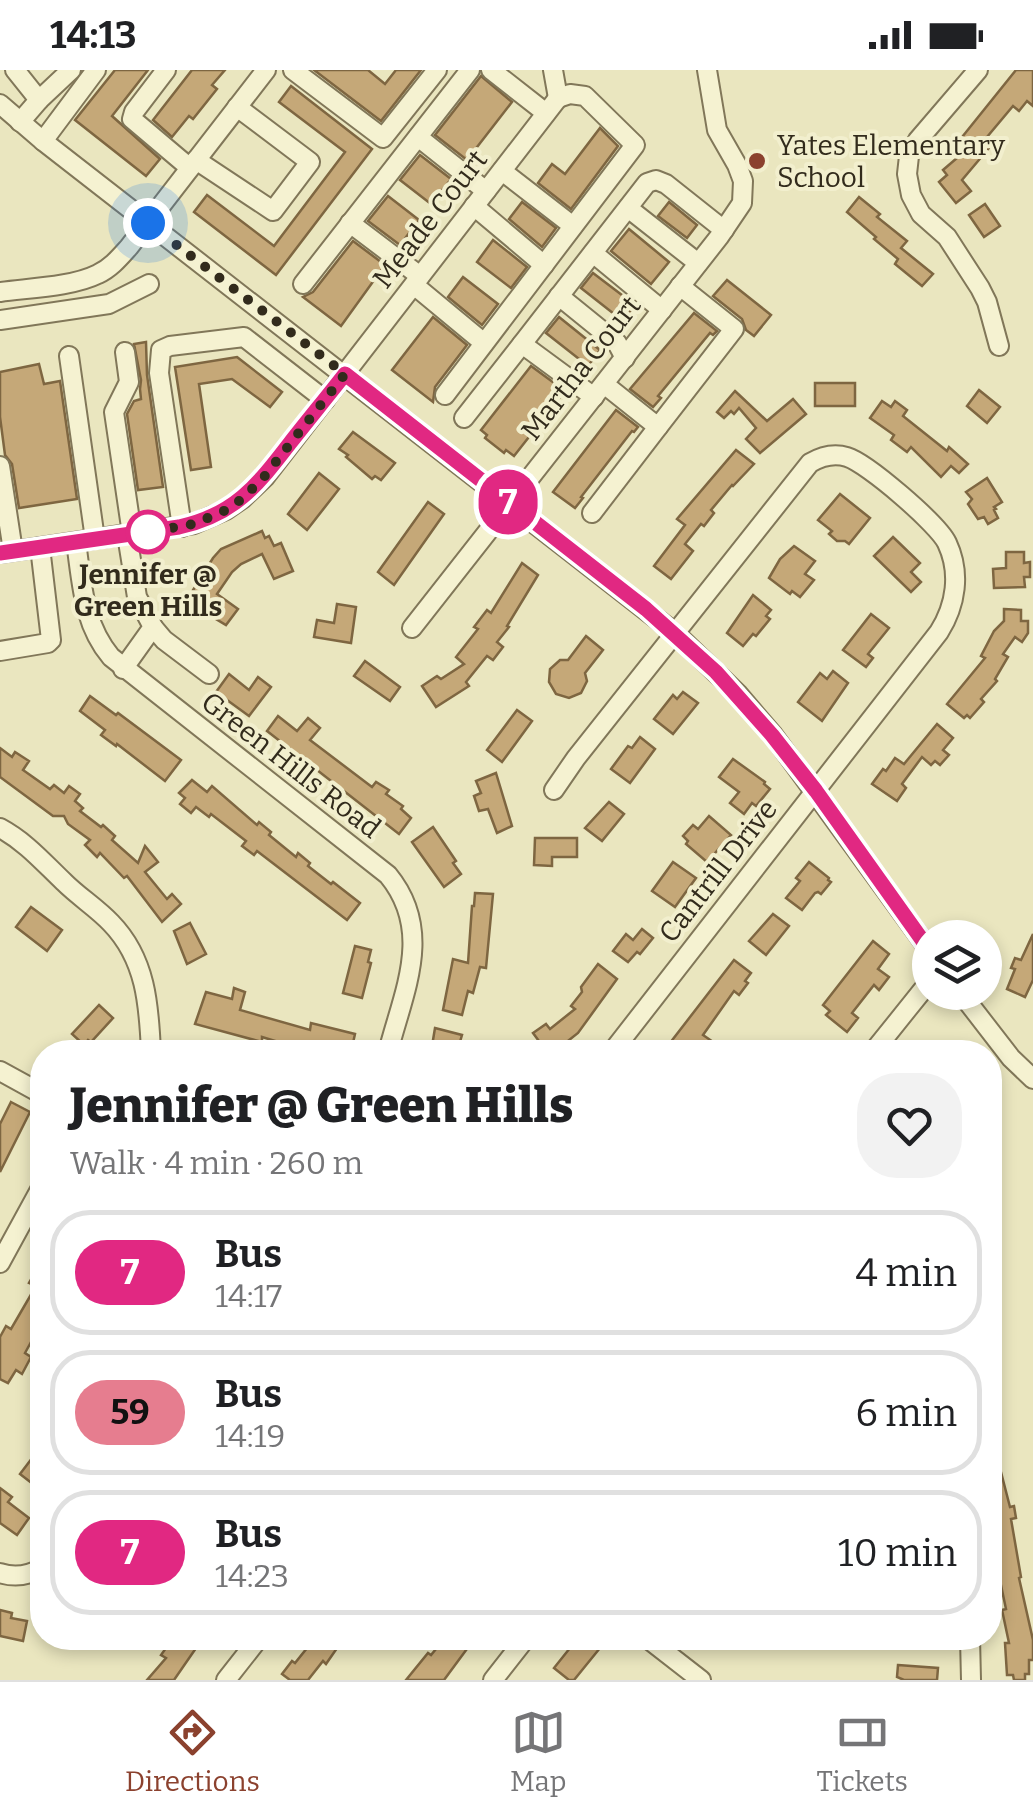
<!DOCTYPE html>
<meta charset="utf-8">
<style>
body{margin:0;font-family:Bitter,serif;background:#f2f2f2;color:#202124;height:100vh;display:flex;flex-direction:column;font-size:38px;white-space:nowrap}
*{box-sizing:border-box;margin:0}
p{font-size:32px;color:#757577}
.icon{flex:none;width:55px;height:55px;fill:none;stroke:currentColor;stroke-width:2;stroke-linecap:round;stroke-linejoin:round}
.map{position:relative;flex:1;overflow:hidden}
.drawer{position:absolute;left:30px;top:970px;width:972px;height:610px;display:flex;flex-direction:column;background:#fff;border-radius:40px;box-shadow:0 5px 15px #0003}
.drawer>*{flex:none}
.badge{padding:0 20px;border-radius:32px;font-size:35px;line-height:65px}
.tools{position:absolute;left:912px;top:850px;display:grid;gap:20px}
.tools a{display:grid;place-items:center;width:90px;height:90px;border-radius:50%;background:#fff;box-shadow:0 5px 15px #0003;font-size:50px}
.you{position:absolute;width:50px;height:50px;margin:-25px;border:8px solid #fff;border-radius:50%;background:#1a73e8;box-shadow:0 0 0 15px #1a73e833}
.map>.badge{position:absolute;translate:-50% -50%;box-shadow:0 0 0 5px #fff}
.round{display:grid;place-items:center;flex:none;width:105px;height:105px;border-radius:40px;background:#f2f2f2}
.headline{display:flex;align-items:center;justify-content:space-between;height:170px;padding:0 40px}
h1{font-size:48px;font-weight:800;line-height:75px}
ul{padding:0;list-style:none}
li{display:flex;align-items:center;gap:30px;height:125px;margin:0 20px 15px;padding:0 20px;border:5px solid #e0e0e0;border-radius:40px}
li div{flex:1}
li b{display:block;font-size:38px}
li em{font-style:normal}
li .badge{min-width:110px;font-weight:700;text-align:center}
.status{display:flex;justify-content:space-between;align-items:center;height:70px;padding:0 50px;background:#fff;direction:ltr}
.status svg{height:28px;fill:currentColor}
.tabs{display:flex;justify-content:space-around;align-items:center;height:140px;border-top:2px solid #e0e0e0;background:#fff;font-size:28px;color:#757577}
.tabs a{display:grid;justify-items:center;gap:5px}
.tabs .current{color:#8b412e}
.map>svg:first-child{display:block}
</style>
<div class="status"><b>14:13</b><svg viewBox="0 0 49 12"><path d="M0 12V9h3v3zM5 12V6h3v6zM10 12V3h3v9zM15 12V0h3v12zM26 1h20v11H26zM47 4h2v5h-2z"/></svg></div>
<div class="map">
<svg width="1033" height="1610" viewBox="0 0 1033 1610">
<rect width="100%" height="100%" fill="#eae6bf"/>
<!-- building -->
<g fill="#c5a878" stroke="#7e6641" stroke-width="2.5">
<path d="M115 0H148L112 46 160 89 146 106 75 50Z"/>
<path d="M192 0H225L212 15 217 19 193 49 189 46 172 67 153 50Z"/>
<path d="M314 0H368L385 14 396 0H421L381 51Z"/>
<path d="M1016 0H1033V36L1027 31 1019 41 1013 36 982 73 989 78 962 110 971 121 956 133 939 112 947 105 943 100 957 88 950 82Z"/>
<path d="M481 6 512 32 467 90 435 65Z"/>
<path d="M291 16 372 79 276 205 194 142 207 125 274 176 345 82 279 32Z"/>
<path d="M600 58 618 76 571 139 538 113 552 94 565 104Z"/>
<path d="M420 85 451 109 431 134 400 110Z"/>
<path d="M388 126 419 150 400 175 368 151Z"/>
<path d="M859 127 880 144 877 147 907 171 901 178 933 204 922 216 895 194 898 189 874 169 876 167 847 142Z"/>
<path d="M522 132 556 158 542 177 509 149Z"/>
<path d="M669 132 697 155 687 168 658 146Z"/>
<path d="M985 134 1000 156 984 167 969 145Z"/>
<path d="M629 159 669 192 651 214 611 181Z"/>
<path d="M493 170 527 197 511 218 477 192Z"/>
<path d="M353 171 385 195 341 256 303 227 313 222Z"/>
<path d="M593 203 635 235 623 251 581 218Z"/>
<path d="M463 207 498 234 482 255 448 227Z"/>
<path d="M727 210 771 245 754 266 746 260 742 249 713 226Z"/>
<path d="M694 243 717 261 713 265 710 263 658 326 661 328 653 337 630 319Z"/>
<path d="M433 247 467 275 435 317 433 332 392 300Z"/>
<path d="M559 247 600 280 588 296 546 263Z"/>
<path d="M146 272 147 305 163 417 138 420 127 344 134 331 141 329 140 319 141 310 134 274Z"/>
<path d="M237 287 282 322 270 337 232 309 199 314 211 397 191 400 175 297Z"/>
<path d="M39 294 44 314 60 311 77 429 19 438 12 394 5 385 0 347V302Z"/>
<path d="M531 296 565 321 514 386 506 380 504 383 485 368 487 365 481 360Z"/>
<rect x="815" y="313" width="40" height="23"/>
<path d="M979 320 1000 337 987 353 967 336Z"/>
<path d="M735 321 767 351 793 329 806 344 760 383 746 369 756 358 739 338 734 344 731 341 724 348 717 342Z"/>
<path d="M882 331 891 337 895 331 907 340 903 346 947 381 949 377 968 394 959 403 951 396 941 407 911 377 907 382 891 370 894 365 870 348Z"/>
<path d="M616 340 638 357 634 362 632 361 581 427 583 428 575 438 553 422Z"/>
<path d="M353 362 395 393 381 410 375 406 372 409 346 387 348 385 339 379Z"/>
<path d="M736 380 754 394 733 416 732 415 711 440 714 443 704 456 701 454 685 474 693 481 671 509 654 496 685 455 677 449Z"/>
<path d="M319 403 339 419 307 460 288 444Z"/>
<path d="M987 408 1002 432 994 437 996 439 994 440 998 448 988 454 984 447 978 449 968 434 972 429 966 422Z"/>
<path d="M840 424 870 448 849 474 845 471H837L829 464 832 461 818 450Z"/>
<path d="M428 432 444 444 394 515 378 502Z"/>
<path d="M262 461 265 468 269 466 274 476 281 473 293 501 274 509 262 484 241 494 232 502 217 524 238 539 226 555 201 540 206 533 196 527 198 523 193 520 213 488 221 479Z"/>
<path d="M893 467 920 493 911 502 921 512 911 522 874 486Z"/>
<path d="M794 476 815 491 805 504 814 510 800 527 792 521 790 524 769 508 780 489Z"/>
<path d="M1006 482H1024V493L1030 492V507H1024L1025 517 994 518 993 499 1006 498Z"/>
<path d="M522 493 538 505 507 556 509 557 497 572 503 577 493 590 487 586 466 612 469 616 436 637 422 616 437 606 441 609 464 594 456 587 478 559 474 557 487 540 491 543Z"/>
<path d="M753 525 771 540 766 546 770 549 756 566 753 564 743 576 727 563Z"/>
<path d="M337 534 356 537 351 573 314 567 317 550 334 553Z"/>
<path d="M1004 539 1021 540V551H1028V563L1022 572 1015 567 1003 584 1008 587 995 609 997 611 981 629 984 632 970 648 967 645 964 648 947 634 985 588 981 586 994 561 1004 551Z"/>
<path d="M871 544 889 558 868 584 873 588 866 597 843 580Z"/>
<path d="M586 566 603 580 585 603 587 611 581 623 569 628 556 624 549 612 550 599 560 590H568Z"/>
<path d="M365 591 400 617 390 631 354 606Z"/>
<path d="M833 601 848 613 822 651 798 632 820 603 827 609Z"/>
<path d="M229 604 249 620 258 607 271 617 249 646 216 622Z"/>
<path d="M683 622 698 633 673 664 654 649 673 625 677 629Z"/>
<path d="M90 626 116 645 118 643 181 690 165 711 117 674 116 676 101 665 105 660 80 641Z"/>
<path d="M517 640 532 651 502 692 487 680Z"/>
<path d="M278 646 297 661 308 648 320 658 310 670 372 717 376 712 389 720 386 724 403 736 401 739 411 748 399 764 267 661Z"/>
<path d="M937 654 953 668 943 680 949 685 940 695 935 691 931 695 922 687 902 714 906 718 897 731 872 714 883 699 886 701 895 688 904 694Z"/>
<path d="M640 667 655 679 630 713 611 699 628 676 632 678Z"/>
<path d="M0 678 12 687 15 682 29 691 23 700 50 719 54 715 64 723 69 716 80 724 75 731 83 738 80 741 101 757 103 755 115 766 112 770 138 793 145 776 158 792 145 802 167 829 172 824 181 834 162 852 127 806 124 808 100 783 97 787 85 775 90 770 68 754 64 746H53L0 707Z"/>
<path d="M733 689 765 712 764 714 770 719 756 736 752 733 744 744 730 733 739 722 719 707Z"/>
<path d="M496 703 512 756 497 763 488 739 479 741 474 726 481 723 476 711Z"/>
<path d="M192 710 207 722 212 716 257 755 259 752 271 762 269 765 296 787 298 783 310 793 308 796 331 814 333 812 360 833 347 850 257 781 254 785 242 776 246 771 211 744 209 747 196 737 191 743 180 734 185 728 179 723Z"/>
<path d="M609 732 624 744 602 771 585 758Z"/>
<path d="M709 746 731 765 707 792 686 774 688 771 683 766 693 755 698 759Z"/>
<path d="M433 757 456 791 453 793 461 804 444 817 412 772Z"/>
<path d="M535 768H577V787H552V796L534 795Z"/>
<path d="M673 792 696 808 675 837 652 821Z"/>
<path d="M809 792 829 808 828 810 831 812 821 824 818 822 815 823 802 840 786 828 800 811 796 808Z"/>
<path d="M475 823 493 824 486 898 480 897 473 923 468 921 462 945 443 940 453 889 468 893 472 836H474Z"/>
<path d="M31 837 62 860 47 881 16 857Z"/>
<path d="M773 844 789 856 766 885 749 871Z"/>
<path d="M190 853 206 884 187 894 174 861Z"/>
<path d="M642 859 653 868 640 884 637 882 628 892 613 881 626 864 633 870Z"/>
<path d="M1033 864V910L1025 927 1007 919 1015 899 1011 898 1015 888 1021 890Z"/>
<path d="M873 871 889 884 878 899 889 907 879 920 874 915 852 943 858 948 847 962 826 945 830 941 823 935Z"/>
<path d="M355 876 371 880 368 892 371 893 362 928 343 923Z"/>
<path d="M734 890 751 903 745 911 748 913 739 925 734 921 703 965 716 974 710 982H663Z"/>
<path d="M598 894 617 909 578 963 554 982H547L533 963 546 954 550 959 575 939 571 936 582 922 581 917Z"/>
<path d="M234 918 245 922 240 940 310 960 311 953 355 964 351 982H311L262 967V972L195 954 206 922 232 929Z"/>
<path d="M99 935 113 948 91 972 88 970 84 975 72 964Z"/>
<path d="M435 958 462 965 457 982H431Z"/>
<path d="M11 1032 30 1042 0 1102V1054Z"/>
<path d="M42 1190V1252L25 1283 31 1287 22 1304 16 1300 8 1313 0 1309V1267L6 1256 11 1259 36 1216 29 1213Z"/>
<path d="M42 1375V1412L38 1418 20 1404Z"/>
<path d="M990 1375H994L1010 1437 1014 1436 1016 1448 1011 1449 1021 1507 1019 1508 1033 1570V1590H1029V1604H1025V1610H1014L1013 1605H1007L1005 1573H1009L1002 1540 1006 1539 990 1463Z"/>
<path d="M0 1418 12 1427 8 1432 29 1448 17 1465 0 1453Z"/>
<path d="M0 1540 12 1543 11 1548 27 1551 23 1571 0 1566Z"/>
<path d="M173 1568H203L174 1610H147L166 1588 161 1585Z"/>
<path d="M309 1568H344L326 1594 323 1591 308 1610H290L282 1604 292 1591 295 1593 307 1578 304 1575Z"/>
<path d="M445 1568H475L444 1610H406L428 1583 431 1585Z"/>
<path d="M578 1568H587L600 1578 574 1610H569L554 1598Z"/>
<path d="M898 1595 938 1598 937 1610H904L897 1607Z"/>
</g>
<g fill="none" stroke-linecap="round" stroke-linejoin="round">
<defs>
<g id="minor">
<path d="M15 0 39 30 20 52"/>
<path d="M166 0 134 42 132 49 190 98"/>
<path d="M293 0 383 68 437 0"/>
<path d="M491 0 546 43"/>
<path d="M553 0 558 28"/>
<path d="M978 0 918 70 909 86 907 104 911 125 921 144 947 167 980 218 987 232 999 276"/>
<path d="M39 30 71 0"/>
<path d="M0 34 43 71 675 563 738 624 773 665 930 881"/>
<path d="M418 67 486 121"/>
<path d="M43 71 96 0"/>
<path d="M196 90 273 141 310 92 237 37"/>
<path d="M502 101 573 156"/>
<path d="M474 136 544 195"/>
<path d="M628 138 698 193"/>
<path d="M350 153 420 206"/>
<path d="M593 183 662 240"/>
<path d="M303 214 470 0"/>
<path d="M414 215 484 273"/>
<path d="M0 222C29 218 72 217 98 204 111 198 120 187 129 177L266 0"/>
<path d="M559 226 617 273 625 288"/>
<path d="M0 250 109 234 149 214"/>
<path d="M522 274 647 113 656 110 666 114 724 160"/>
<path d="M125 282 129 312 114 342 132 464"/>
<path d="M69 286 95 469"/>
<path d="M604 314 658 357 734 259 680 216"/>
<path d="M445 325 635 75 585 26 570 24 558 28"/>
<path d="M464 348 522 274 594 327"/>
<path d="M0 396 13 481"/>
<path d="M592 443 658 357"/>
<path d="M182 457 159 303 161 280 170 276 244 267 325 330"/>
<path d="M76 472C82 513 83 554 111 587L388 805C434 861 404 920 388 982"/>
<path d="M0 483 194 454 226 440 242 429 265 407 558 28"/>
<path d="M153 557 164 570 209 604"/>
<path d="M412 558 719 167 742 133 743 111 737 95 717 60 707 0"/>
<path d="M0 581 48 573 51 570 40 477"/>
<path d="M123 599 153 557 137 527 127 465"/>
<path d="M554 720 576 688 810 393C822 386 834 383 847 387 867 393 938 454 947 473 961 503 956 535 939 562L612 982"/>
<path d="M0 758C26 772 43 792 64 812 79 827 97 838 111 853 146 889 149 935 151 982"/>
<path d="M960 922 1011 988 1033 1009"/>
<path d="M873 982 930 911"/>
<path d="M0 1001 42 1024"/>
<path d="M0 1193 42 1116"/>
<path d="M0 1503C15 1508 28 1506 42 1498"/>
<path d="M647 1568 701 1610"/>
<path d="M970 1568 971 1610"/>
<path d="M226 1610 259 1568"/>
<path d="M493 1610 526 1568"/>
</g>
</defs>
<!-- minor casing -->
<use href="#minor" stroke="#817759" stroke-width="22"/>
<!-- minor -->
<use href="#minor" stroke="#f5f2d1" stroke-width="18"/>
</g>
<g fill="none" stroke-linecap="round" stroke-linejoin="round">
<defs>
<path id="line" d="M0 483 179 457C234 445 257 416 290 373 308 350 327 327 345 304L646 539 716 602 772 665 816 721 930 881"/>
</defs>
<!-- line casing -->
<use href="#line" stroke="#fff" stroke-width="22"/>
<!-- line -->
<use href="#line" stroke="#e12882" stroke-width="15"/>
<!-- walk -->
<path stroke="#322b1c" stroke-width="10" stroke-dasharray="0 18" d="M148 153 345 304 264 407 242 429 226 440 194 454 148 462"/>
</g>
<!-- markers -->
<circle fill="#8b412e" stroke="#f2efce" stroke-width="4" cx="757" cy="91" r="10"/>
<circle fill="#fff" stroke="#e12882" stroke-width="5" cx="148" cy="462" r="20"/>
<g text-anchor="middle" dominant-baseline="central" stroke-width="8" stroke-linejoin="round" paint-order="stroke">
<!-- poi labels -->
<g font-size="28" fill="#322b1c" stroke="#f2efce" text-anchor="start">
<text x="777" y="75">Yates Elementary<tspan x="777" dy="32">School</tspan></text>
</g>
<!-- street labels -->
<g font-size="28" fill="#322b1c" stroke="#f2efce">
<text transform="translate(430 149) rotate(-52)">Meade Court</text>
<text transform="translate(581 298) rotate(-52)">Martha Court</text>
<text transform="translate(291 695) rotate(38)">Green Hills Road</text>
<text transform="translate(718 801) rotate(-52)">Cantrill Drive</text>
</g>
<!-- stop labels -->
<g font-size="28" font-weight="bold" fill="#322b1c" stroke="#f2efce">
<text x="148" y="504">Jennifer @<tspan x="148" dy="32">Green Hills</tspan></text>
</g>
</g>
</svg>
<div class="tools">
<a><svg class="icon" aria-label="layers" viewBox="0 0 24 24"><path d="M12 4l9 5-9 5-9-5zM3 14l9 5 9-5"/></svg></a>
</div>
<div class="you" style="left:148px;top:153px"></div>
<b class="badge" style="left:508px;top:432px;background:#e12882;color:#fff">7</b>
<section class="drawer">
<div class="headline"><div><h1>Jennifer @ Green Hills</h1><p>Walk · 4 min · 260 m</p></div><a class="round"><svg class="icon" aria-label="heart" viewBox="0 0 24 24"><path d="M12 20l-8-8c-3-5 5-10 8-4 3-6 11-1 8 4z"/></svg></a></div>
<ul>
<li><span class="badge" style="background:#e12882;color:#fff">7</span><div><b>Bus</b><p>14:17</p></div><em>4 min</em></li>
<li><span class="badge" style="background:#e67d8f;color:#111">59</span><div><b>Bus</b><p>14:19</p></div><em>6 min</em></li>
<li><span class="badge" style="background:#e12882;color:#fff">7</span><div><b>Bus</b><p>14:23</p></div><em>10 min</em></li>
</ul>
</section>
</div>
<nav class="tabs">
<a class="current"><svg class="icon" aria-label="directions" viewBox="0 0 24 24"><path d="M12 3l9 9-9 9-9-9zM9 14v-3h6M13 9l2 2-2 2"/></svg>Directions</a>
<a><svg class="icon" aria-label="map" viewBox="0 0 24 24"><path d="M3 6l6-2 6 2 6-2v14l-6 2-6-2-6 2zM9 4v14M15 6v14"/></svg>Map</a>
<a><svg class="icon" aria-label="tickets" viewBox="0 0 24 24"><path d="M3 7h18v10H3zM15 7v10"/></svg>Tickets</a>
</nav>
